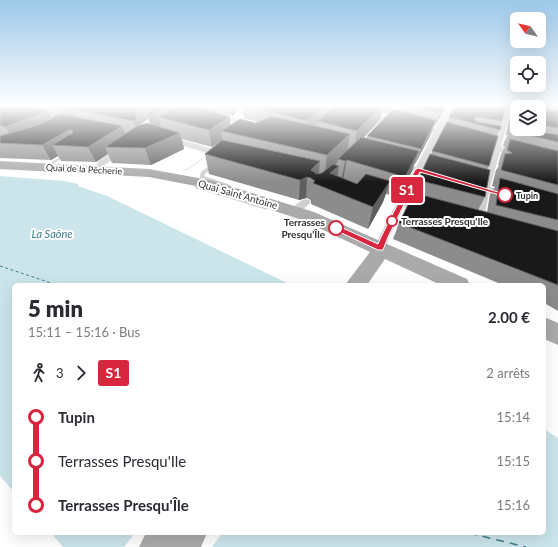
<!DOCTYPE html>
<html lang="fr">
<meta charset="utf-8">
<style>
body{margin:0;font-family:Lato,sans-serif;background:#f2f2f3;color:#2b2b33;height:100vh;display:flex;flex-direction:column;font-size:15px;white-space:nowrap}
*{box-sizing:border-box;margin:0}
p{font-size:13px;color:#7c7c81}
.icon{flex:none;width:22px;height:22px;fill:none;stroke:currentColor;stroke-width:2;stroke-linecap:round;stroke-linejoin:round}
.map{position:relative;flex:1;overflow:hidden}
.drawer{position:absolute;left:12px;top:283px;width:534px;height:252px;display:flex;flex-direction:column;background:#fff;border-radius:6px;box-shadow:0 4px 16px #0002}
.drawer>*{flex:none}
.badge{padding:0 8px;border-radius:3px;font-size:14px;line-height:26px}
.needle{width:26px;rotate:304deg}
.fabs{position:absolute;left:510px;top:12px;display:grid;gap:8px}
.fabs a{display:grid;place-items:center;width:36px;height:36px;border-radius:6px;background:#fff;box-shadow:0 4px 16px #0002;font-size:20px}
.map>.badge{position:absolute;translate:-50% -50%;box-shadow:0 0 0 2px #fff}
.legs{display:flex;align-items:center;gap:6px;height:44px;padding:0 16px;font-size:13px}
.legs p{margin-inline-start:auto}
.overview{display:flex;align-items:center;justify-content:space-between;height:68px;padding:0 16px}
h1{font-size:22px;font-weight:800;line-height:30px}
ul{padding:0 16px;list-style:none}
li{display:flex;align-items:center;gap:14px;height:44px;font-size:15px}
li i{display:grid;place-items:center;width:6px;height:100%;margin:0 5px;background:currentColor}
li i::after{content:'';width:10px;height:10px;margin:-5px;border:3px solid;border-radius:50%;background:#fff}
li p{margin-inline-start:auto}
li:first-child i{background:linear-gradient(#0000 50%,currentColor 0)}
li:last-child i{background:linear-gradient(currentColor 50%,#0000 0)}
.map>svg:first-child{display:block}
</style>
<div class="map">
<svg width="558" height="547" viewBox="0 0 558 547">
<rect width="100%" height="100%" fill="#fff"/>
<!-- water -->
<g fill="#cbe5eb">
<path d="M0 176 64 181 78 184V186L107 196 291 285H14V492L0 476Z"/>
<path d="M544 429 558 438V547H63L51 533H544Z"/>
</g>
<!-- pier -->
<path fill="#fff" d="M135 533H222L212 547H124Z"/>
<g fill="none" stroke-linecap="round" stroke-linejoin="round">
<!-- ferry-far1 -->
<path stroke="#3e7f8c" stroke-width="1" stroke-dasharray="3 2.5" stroke-linecap="butt" d="M0 266 57 285"/>
<!-- ferry -->
<path stroke="#3e7f8c" stroke-width="1.5" stroke-dasharray="8 6" stroke-linecap="butt" d="M469 533 526 547"/>
<!-- path -->
<path stroke="#ccc" stroke-width="1.5" stroke-dasharray="1.5 1.5" stroke-linecap="butt" d="M186 170 204 158"/>
<!-- lane -->
<g fill="#cfcfcf" fill-rule="evenodd">
<path d="M64 154 67 155 47 168 44 167Z"/>
<path d="M212 164 215 165 205 174 204 176 228 184 234 189V191H230L224 186 200 178V177L201 172Z"/>
<path d="M194 180H198L199 186 268 207V208L266 210 264 209 195 188 194 181Z"/>
</g>
<!-- street -->
<g fill="#cfcfcf" fill-rule="evenodd">
<path d="M219 106H227L248 113 245 115Z"/>
<path d="M338 106H347L385 116 396 106H402L391 118 403 122 400 124 388 121 384 123 381 121 382 119Z"/>
<path d="M448 106H454L442 131 460 137 456 139 440 135 423 169 440 173 441 175 437 178 421 173 407 202 426 207 428 209 423 212 404 207 389 237 385 252H377L375 249 379 237 413 171 394 166 393 164 397 161 416 167 433 133 414 127 418 125 435 129Z"/>
<path d="M505 106H511L501 147 520 152 521 154 517 156 500 152 490 187 511 193 513 195 508 198 489 193 483 224 478 227 473 224 480 190 469 187 467 185 472 182 481 185 492 150 475 144 479 142 494 145Z"/>
<path d="M215 113 254 124 256 125 252 127 213 116 212 115Z"/>
<path d="M166 137H172L227 153 228 155 224 157H221L166 141Z"/>
<path d="M119 148H122L126 150 106 164 99 171H93L92 169 100 160Z"/>
<path d="M306 199 309 200 311 202 300 213H292L291 211C294 206 300 200 306 199Z"/>
</g>
<!-- primary -->
<g fill="#aaa" fill-rule="evenodd">
<path d="M0 161 149 169 209 180 314 212 467 279 470 285H441L385 259 367 285H345L370 252 302 220 201 187 149 177 0 169Z"/>
<path d="M544 317 558 323V345L544 339Z"/>
<path d="M146 533H207L201 547H139Z"/>
</g>
</g>
<!-- wall -->
<g fill="#8c8c8c" fill-rule="evenodd">
<path d="M0 106H197H196L203 108 200 106H394L386 114 382 113 380 120 364 137 366 138 367 136 397 110 398 106H447L434 127H433L431 134 415 164H414L412 171 398 197 386 194 383 202 368 229 311 204V201L309 199 306 198 299 200 209 174 205 154 222 140 212 147 182 139 184 149 151 165 112 163 108 154 96 162 61 161 58 156 51 160 0 158ZM236 107 243 109 244 118 258 122 256 123 230 125 210 111 232 116 236 113ZM148 119 150 124 141 125V124Z"/>
<path d="M455 106 502 121 500 126V130L497 135 489 166 487 170 485 197 478 210 487 212 490 194 495 187 492 186 496 170 499 166 498 165 501 154 505 147 503 146 504 142 508 135H506L509 120 513 113H511L512 106H558V311L546 304V303L544 302V285H503L393 239 399 223 410 201 418 180ZM517 107H539V129H517Z"/>
</g>
<!-- shaded-wall -->
<g fill="#5e5e5e">
<path d="M30 106H38L39 107 33 110Z"/>
<path d="M59 106H96L71 109 74 116 66 120Z"/>
<path d="M142 106H182L158 117 161 126 152 130 148 116 147 114 148 119 141 124 138 135 133 121 136 110Z"/>
<path d="M231 106H236V113L232 116Z"/>
<path d="M325 106H338L317 121 316 126 305 135 306 121Z"/>
<path d="M382 106H384L380 120 354 148 357 131Z"/>
<path d="M388 106H394L386 114Z"/>
<path d="M444 106H447L434 127 440 113Z"/>
<path d="M48 111 56 125 15 142 5 127Z"/>
<path d="M230 117 231 133 221 131 222 140 212 147 209 130Z"/>
<path d="M436 120 431 134 415 164 421 149Z"/>
<path d="M122 126 128 141 105 147 108 154 96 162 88 147Z"/>
<path d="M69 130 76 145H52L58 156 51 160 42 145Z"/>
<path d="M180 133 184 149 151 165 145 148Z"/>
<path d="M350 134 347 154 338 159 337 163 325 175 327 155Z"/>
<path d="M419 151 412 171 398 197 405 177Z"/>
<path d="M347 160 343 180 341 182 345 161Z"/>
<path d="M320 161 318 182 311 170Z"/>
<path d="M339 166 336 186 330 173Z"/>
<path d="M307 177 306 198 299 200 300 180Z"/>
<path d="M390 181 383 202 368 229 373 207Z"/>
</g>
<!-- building -->
<g fill="#191919" stroke="#5e5e5e">
<path d="M0 106H29L48 111 5 127 0 125Z"/>
<path d="M78 106H142L136 110 135 114 138 119 133 121 71 109Z"/>
<path d="M156 106H168L148 116 147 114Z"/>
<path d="M180 106H194L230 117 209 130 158 117Z"/>
<path d="M249 106H325L306 121Z"/>
<path d="M336 106H382L357 131 317 121Z"/>
<path d="M409 106H444L440 113Z"/>
<path d="M455 106H506L502 121 477 117 474 119 477 122 501 126 500 130 449 117Z"/>
<path d="M517 106H547L548 109 558 111V128L539 125V107H517V121L514 120Z"/>
<path d="M393 109 436 120 421 149 367 136Z"/>
<path d="M60 114 122 126 88 147 52 145 72 133 73 131 69 130 42 145 0 143V136L38 125Z"/>
<path d="M272 116 350 134 327 155 221 131 240 119 256 123Z"/>
<path d="M447 122 498 136 489 166 432 151Z"/>
<path d="M147 123 180 133 145 148 105 147 137 126Z"/>
<path d="M512 127 517 128V129H524L558 135V142L511 131Z"/>
<path d="M361 137 419 151 405 177 347 160 345 161 338 159Z"/>
<path d="M510 139 558 151V185L501 170 505 154 512 153 507 150Z"/>
<path d="M222 140 320 161 311 170 317 174 322 173 333 164 339 166 330 173 357 184 366 174 390 181 373 207 313 183 315 181 311 178 307 177 300 180 205 154Z"/>
<path d="M430 154 490 170 485 197 418 180Z"/>
<path d="M500 178 558 194V220L496 205Z"/>
<path d="M414 193 558 231V285L399 223Z"/>
</g>
<!-- sky -->
<linearGradient id="sky" x2="0" y2="1"><stop stop-color="#9cc8e9"/><stop offset="0.58" stop-color="#fff"/><stop offset="1" stop-color="#fff" stop-opacity="0"/></linearGradient>
<rect width="558" height="182" fill="url(#sky)"/>
<!-- line-1 -->
<path fill="#d7263d" stroke="#fff" d="M418 168 508 195 503 196 420 172 388 237 383 250H378L333 229V226H338L378 244 381 237 415 170Z"/>
<!-- markers -->
<g fill="#fff" stroke="#d7263d" stroke-width="2">
<circle cx="505" cy="195" r="7"/>
<circle cx="392" cy="221" r="5"/>
<circle cx="336" cy="228" r="7"/>
</g>
<g text-anchor="middle" dominant-baseline="central" stroke-width="4" stroke-linejoin="round" paint-order="stroke">
<!-- far-street labels -->
<g font-size="9" fill="#323232" stroke="#fff">
<text transform="translate(84 169) rotate(3)">Quai de la Pêcherie</text>
</g>
<!-- far-stop labels -->
<g font-size="9" font-weight="bold" fill="#323232" stroke="#fff" text-anchor="start">
<text x="516" y="195">Tupin</text>
</g>
<!-- street labels -->
<g font-size="10" fill="#323232" stroke="#fff">
<text transform="translate(238 194) rotate(16)">Quai Saint Antoine</text>
</g>
<!-- stop labels -->
<g font-size="10" font-weight="bold" fill="#323232" stroke="#fff" text-anchor="start">
<text x="401" y="221">Terrasses Presqu'Ile</text>
<text x="325" y="222" text-anchor="end">Terrasses<tspan x="325" dy="12">Presqu'Île</tspan></text>
</g>
<!-- water labels -->
<g font-size="11" font-style="italic" fill="#3e7f8c" stroke="#fff">
<text x="52" y="233">La Saône</text>
</g>
</g>
</svg>
<div class="fabs">
<a><svg class="needle" viewBox="-14 -14 28 28"><path d="M0-13l5 13h-10z" fill="#e53935"/><path d="M0 13l5-13h-10z" fill="#7c7c81"/></svg></a>
<a><svg class="icon" aria-label="locate" viewBox="0 0 24 24"><circle cx="12" cy="12" r="6"/><path d="M12 2v4M12 18v4M2 12h4M18 12h4"/></svg></a>
<a><svg class="icon" aria-label="layers" viewBox="0 0 24 24"><path d="M12 4l9 5-9 5-9-5zM3 14l9 5 9-5"/></svg></a>
</div>
<b class="badge" style="left:407px;top:190px;background:#d7263d;color:#fff">S1</b>
<section class="drawer">
<div class="overview"><div><h1>5 min</h1><p>15:11 – 15:16 · Bus</p></div><b>2.00 €</b></div>
<div class="legs"><svg class="icon" aria-label="walk" viewBox="0 0 24 24"><circle cx="13" cy="4" r="2"/><path d="M13 8l-2 6 4 7M11 14l-3 7M7 12l3-4h3l4 4"/></svg>3<svg class="icon" aria-label="forward" viewBox="0 0 24 24"><path d="M9 5l7 7-7 7"/></svg><b class="badge" style="background:#d7263d;color:#fff">S1</b><p>2 arrêts</p></div>
<ul>
<li><i style="color:#d7263d"></i><b>Tupin</b><p>15:14</p></li>
<li><i style="color:#d7263d"></i><span>Terrasses Presqu'Ile</span><p>15:15</p></li>
<li><i style="color:#d7263d"></i><b>Terrasses Presqu'Île</b><p>15:16</p></li>
</ul>
</section>
</div>
